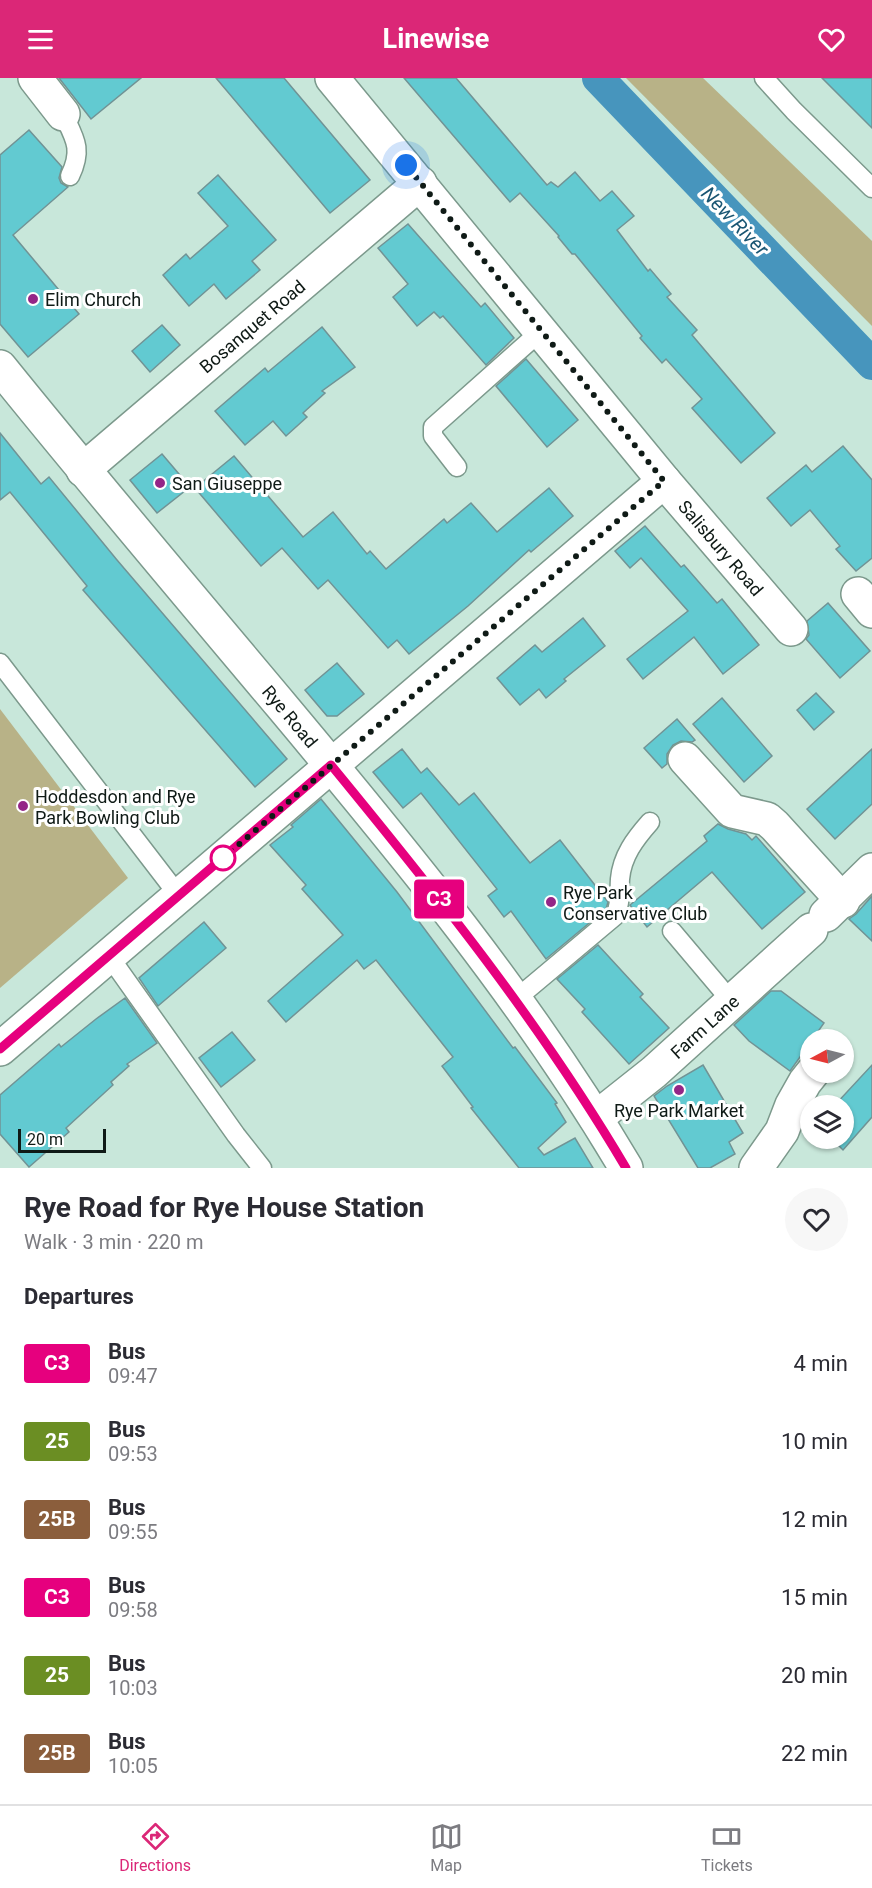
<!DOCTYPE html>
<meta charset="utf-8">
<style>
body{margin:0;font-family:Roboto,sans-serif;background:#f7f7f7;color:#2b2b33;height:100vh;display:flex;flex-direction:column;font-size:22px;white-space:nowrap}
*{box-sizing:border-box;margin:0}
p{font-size:20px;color:#7c7c81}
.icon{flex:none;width:33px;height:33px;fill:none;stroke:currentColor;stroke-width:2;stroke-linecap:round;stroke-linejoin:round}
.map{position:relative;height:1090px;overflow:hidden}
.details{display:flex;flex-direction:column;background:#fff;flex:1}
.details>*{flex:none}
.badge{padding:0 12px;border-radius:4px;font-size:21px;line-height:39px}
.needle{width:39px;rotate:263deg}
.controls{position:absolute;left:800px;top:951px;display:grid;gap:12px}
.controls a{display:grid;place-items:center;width:54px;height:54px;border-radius:50%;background:#fff;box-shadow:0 2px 4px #0004;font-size:30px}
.scale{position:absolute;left:18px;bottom:15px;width:88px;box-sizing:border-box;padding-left:6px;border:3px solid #0f1a16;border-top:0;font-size:16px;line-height:21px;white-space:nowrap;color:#0f1a16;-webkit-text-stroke:4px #fff;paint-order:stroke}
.you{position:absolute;width:30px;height:30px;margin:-15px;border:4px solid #fff;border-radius:50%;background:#1a73e8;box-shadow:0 0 0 9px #1a73e833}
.map>.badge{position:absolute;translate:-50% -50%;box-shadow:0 0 0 3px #fff}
h2{padding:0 24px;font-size:22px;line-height:54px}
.round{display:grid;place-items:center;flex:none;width:63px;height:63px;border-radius:32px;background:#f7f7f7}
.headline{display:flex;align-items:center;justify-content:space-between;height:102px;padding:0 24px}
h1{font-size:28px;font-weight:700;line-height:45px}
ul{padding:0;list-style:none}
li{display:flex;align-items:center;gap:18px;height:78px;padding:0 24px}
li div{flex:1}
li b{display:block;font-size:22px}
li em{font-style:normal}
li .badge{min-width:66px;font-weight:700;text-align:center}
header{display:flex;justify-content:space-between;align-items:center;height:78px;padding:0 24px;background:#db2777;color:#fff;font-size:27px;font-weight:700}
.tabs{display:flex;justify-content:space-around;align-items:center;height:84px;border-top:2px solid #e1e1e2;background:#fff;font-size:16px;color:#7c7c81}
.tabs a{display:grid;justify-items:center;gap:3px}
.tabs .on{color:#db2777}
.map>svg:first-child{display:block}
</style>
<header><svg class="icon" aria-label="menu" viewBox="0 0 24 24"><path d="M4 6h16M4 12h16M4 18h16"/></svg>Linewise<svg class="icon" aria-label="heart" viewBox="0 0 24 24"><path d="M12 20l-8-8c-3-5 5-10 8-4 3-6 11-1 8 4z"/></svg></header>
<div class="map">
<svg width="872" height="1090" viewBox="0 0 872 1090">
<rect width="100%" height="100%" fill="#c8e7da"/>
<!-- green -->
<g fill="#b8b287">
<path d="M626 0H703L872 163V248Z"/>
<path d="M0 631 128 800 0 910Z"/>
</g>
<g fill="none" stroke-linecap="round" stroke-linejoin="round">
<!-- canal -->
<path stroke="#4795bd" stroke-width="32" d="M598 0 872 286"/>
</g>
<!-- building -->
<g fill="#62cad1" stroke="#719395" stroke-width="1.5">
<path d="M59 0H141L91 41Z"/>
<path d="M216 0H284L370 102 330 135Z"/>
<path d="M404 0H456L547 107 551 104 558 109 575 94 600 123 612 113 634 138 617 152 648 193 650 191 671 216 667 219 697 252 692 257 775 355 741 385 692 330 702 321 666 281 662 285 640 260 642 258 575 176H572L558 159 559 158 520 115 510 124Z"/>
<path d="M822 0H872V50Z"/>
<path d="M29 52 62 89 59 100 61 105 68 109 13 157 79 236 28 279 0 246V77Z"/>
<path d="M218 97 276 162 252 183 260 192 226 221 214 206 189 228 163 197 186 176 190 181 228 148 198 115Z"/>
<path d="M408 146 481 229 485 225 514 260 486 287 443 238 440 240 434 234 417 248 393 219 408 206 378 170Z"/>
<path d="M162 247 180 267 150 294 132 273Z"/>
<path d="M322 249 355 289 322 313 325 315 303 335 307 339 286 358 273 343 245 367 215 333 265 290 268 294Z"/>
<path d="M526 281 578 342 547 369 496 308Z"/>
<path d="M0 355 41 406 49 399 117 482 287 681 255 709 83 512 87 508 10 414 0 422Z"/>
<path d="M843 368 872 402V480L856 493 836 471 840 468 810 432 791 448 767 420 806 387 812 394Z"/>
<path d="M162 376 190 409 157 435 130 402Z"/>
<path d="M234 378 303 459 333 434 367 476 370 473 386 491 444 441 447 445 471 425 497 454 549 410 573 438 531 474 529 472 468 528 409 576 397 562 388 570 328 502 318 511 282 470 261 488 195 410Z"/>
<path d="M645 448 681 489 684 487 717 525 722 521 759 567 723 596 694 559 643 601 627 581 688 533 641 480 630 490 615 473Z"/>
<path d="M828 525 870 573 840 600 806 561 809 557 807 543Z"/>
<path d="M583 540 605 568 564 601 566 603 546 620 539 611 520 627 497 600 535 567 542 574Z"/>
<path d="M337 585 364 616 337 638H327L305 612Z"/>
<path d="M816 615 834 634 814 652 797 632Z"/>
<path d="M722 620 772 678 744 704 693 646Z"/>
<path d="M677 641 695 662 692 664 681 663 673 667 667 676V686L662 690 644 670Z"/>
<path d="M402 671 421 695 427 690 459 727 474 715 530 785 560 762 608 824 606 831 546 881 511 833 504 839 488 818 497 811 421 715 403 730 373 694Z"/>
<path d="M872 671V726L835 761 807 731Z"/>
<path d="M321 721 397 814 513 970 515 969 557 1025 555 1026 566 1044 538 1070 544 1077 575 1060 593 1090H519L471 1030 473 1029 442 988 453 979 376 882 364 891 357 882 286 944 268 923 343 857 302 811 306 807 270 767 293 749 291 747Z"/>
<path d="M718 746 728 751 746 756 752 762 756 758 805 814 762 851 712 794 647 849 630 827 707 763 704 758Z"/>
<path d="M872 818V863L849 841 856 836Z"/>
<path d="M204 844 226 870 158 928 139 900Z"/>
<path d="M598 867 643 916 640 919 669 950 629 986 582 934 585 931 557 901Z"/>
<path d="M771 913H781L824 945 812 962H810V965L790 993 749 963 734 947Z"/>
<path d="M125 920 157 965 127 986 129 988 111 1004 113 1007 66 1050 69 1054 29 1089 0 1056V1017L59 966 61 969 96 941Z"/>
<path d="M232 954 255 982 221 1009 199 980Z"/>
<path d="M703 987 743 1055 729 1064 735 1076 710 1090H698L654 1018 667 1008Z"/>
<path d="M872 987V1039L843 1072 831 1060H843V1028H834Z"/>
</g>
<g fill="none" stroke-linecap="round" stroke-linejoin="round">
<defs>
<g id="service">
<path d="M764 0 794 33 872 110"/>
<path d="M63 36C75 61 83 71 70 98"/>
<path d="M457 389 433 358V349L541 253"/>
<path d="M0 585 179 818"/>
<path d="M672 853 732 924"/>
<path d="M109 878 236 1057 262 1090"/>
<path d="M516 921 615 838C621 826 619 815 620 801 622 778 635 761 650 744"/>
</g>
<g id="minor">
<path d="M35 0 63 36"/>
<path id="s1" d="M332 0 664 403 791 551"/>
<path id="s2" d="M0 289C92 403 187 515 281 627 405 775 528 924 626 1090"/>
<path id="s3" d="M83 392 420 105"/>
<path d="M858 516 872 533"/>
<path d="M685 681 732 733 767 741 775 748 843 823"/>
<path d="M826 837 872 792"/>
<path d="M0 971 664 403"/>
<path id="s4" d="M596 1040 654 994 811 852"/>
<path d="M756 1090 782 1053 792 1027 805 1004 813 994"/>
</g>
</defs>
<!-- service casing -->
<use href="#service" stroke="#7c998c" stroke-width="21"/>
<!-- minor casing -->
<use href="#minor" stroke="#7c998c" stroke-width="36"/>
<!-- service -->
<use href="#service" stroke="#fff" stroke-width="18"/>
<!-- minor -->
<use href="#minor" stroke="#fff" stroke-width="33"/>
</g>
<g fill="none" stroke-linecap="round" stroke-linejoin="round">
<defs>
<path id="line" d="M0 971 331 687C437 816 541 946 626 1090"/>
</defs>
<!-- line casing -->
<use href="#line" stroke="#fff" stroke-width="14"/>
<!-- line -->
<use href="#line" stroke="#e6007e" stroke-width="9"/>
<!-- walk -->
<path stroke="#0f1a16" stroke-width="6" stroke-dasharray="0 10.8" d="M223 780 664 403 406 87"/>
</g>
<!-- markers -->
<g fill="#942687" stroke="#fff" stroke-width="2">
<circle cx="33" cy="221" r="6"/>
<circle cx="160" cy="405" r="6"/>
<circle cx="23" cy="728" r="6"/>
<circle cx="551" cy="824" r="6"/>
<circle cx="679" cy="1012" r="6"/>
</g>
<circle fill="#fff" stroke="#e6007e" stroke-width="3" cx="223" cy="780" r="12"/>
<g text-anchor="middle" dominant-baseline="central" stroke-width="6" stroke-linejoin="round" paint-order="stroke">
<!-- poi labels -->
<g font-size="18" fill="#0f1a16" stroke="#fff" text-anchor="start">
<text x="45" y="221">Elim Church</text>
<text x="172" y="405">San Giuseppe</text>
<text x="35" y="718">Hoddesdon and Rye<tspan x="35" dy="21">Park Bowling Club</tspan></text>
<text x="563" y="814">Rye Park<tspan x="563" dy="21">Conservative Club</tspan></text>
<text x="679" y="1032" text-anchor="middle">Rye Park Market</text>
</g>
<!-- street labels -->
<g font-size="18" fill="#0f1a16" stroke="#fff">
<text stroke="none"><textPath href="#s3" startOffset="222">Bosanquet Road</textPath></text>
<text stroke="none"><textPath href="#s1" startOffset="610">Salisbury Road</textPath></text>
<text stroke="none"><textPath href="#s2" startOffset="454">Rye Road</textPath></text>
<text stroke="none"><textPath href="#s4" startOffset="142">Farm Lane</textPath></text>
</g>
<!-- water labels -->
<g font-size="20" font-style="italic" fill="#1a5673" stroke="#fff">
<text transform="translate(735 143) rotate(46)">New River</text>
</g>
</g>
</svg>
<div class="controls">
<a><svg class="needle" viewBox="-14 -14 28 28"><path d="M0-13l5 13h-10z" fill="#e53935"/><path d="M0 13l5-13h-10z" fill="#7c7c81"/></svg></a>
<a><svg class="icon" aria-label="layers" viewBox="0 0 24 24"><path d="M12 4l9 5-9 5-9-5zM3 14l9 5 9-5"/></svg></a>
</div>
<div class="scale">20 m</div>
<div class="you" style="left:406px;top:87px"></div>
<b class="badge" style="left:439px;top:821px;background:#e6007e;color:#fff">C3</b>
</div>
<section class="details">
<div class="headline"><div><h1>Rye Road for Rye House Station</h1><p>Walk · 3 min · 220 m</p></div><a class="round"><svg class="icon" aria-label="heart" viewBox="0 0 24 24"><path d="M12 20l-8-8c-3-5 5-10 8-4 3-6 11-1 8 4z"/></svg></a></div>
<h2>Departures</h2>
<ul>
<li><span class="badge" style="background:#e6007e;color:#fff">C3</span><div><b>Bus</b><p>09:47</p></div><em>4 min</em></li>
<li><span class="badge" style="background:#6b8e23;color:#fff">25</span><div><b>Bus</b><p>09:53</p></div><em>10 min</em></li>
<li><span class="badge" style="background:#8b5e3c;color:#fff">25B</span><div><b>Bus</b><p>09:55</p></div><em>12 min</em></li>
<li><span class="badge" style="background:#e6007e;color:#fff">C3</span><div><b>Bus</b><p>09:58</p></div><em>15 min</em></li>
<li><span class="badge" style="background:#6b8e23;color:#fff">25</span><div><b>Bus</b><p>10:03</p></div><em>20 min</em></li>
<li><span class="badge" style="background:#8b5e3c;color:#fff">25B</span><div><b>Bus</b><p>10:05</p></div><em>22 min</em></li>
</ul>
</section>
<nav class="tabs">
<a class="on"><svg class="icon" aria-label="directions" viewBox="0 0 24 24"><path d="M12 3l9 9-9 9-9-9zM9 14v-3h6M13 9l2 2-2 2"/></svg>Directions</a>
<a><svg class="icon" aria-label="map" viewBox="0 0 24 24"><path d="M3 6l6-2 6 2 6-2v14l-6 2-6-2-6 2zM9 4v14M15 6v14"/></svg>Map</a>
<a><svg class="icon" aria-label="tickets" viewBox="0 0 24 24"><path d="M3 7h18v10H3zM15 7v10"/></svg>Tickets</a>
</nav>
